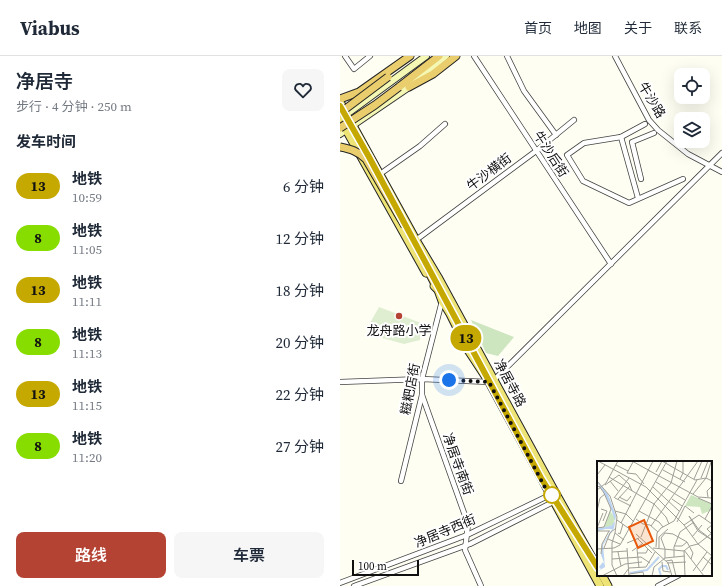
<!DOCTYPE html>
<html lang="zh">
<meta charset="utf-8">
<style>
body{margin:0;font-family:"Source Serif 4","Noto Sans SC",serif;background:#f6f6f7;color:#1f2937;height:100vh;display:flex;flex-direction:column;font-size:15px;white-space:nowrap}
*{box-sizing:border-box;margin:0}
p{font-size:13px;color:#747a83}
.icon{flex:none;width:22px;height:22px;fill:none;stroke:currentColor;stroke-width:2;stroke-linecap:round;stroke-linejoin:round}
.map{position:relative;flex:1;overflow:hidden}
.side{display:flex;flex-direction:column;background:#fff;width:340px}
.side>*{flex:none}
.badge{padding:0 8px;border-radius:13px;font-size:14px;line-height:26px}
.fabs{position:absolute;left:334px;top:12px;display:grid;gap:8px}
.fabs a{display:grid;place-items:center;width:36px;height:36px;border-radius:8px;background:#fff;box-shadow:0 4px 16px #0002;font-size:20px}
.scale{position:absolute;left:12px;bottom:10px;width:67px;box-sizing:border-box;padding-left:4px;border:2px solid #101010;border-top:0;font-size:11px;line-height:14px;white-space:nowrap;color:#101010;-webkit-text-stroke:3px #fff;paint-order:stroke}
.you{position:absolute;width:20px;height:20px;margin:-10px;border:3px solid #fff;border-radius:50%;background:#1a73e8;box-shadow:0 0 0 6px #1a73e833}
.map>.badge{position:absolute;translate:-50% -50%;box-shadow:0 0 0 2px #fff}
h2{padding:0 16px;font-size:15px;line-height:36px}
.round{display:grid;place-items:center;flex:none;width:42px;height:42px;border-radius:8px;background:#f6f6f7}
.overview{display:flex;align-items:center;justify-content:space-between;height:68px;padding:0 16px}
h1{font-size:19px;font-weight:600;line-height:30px}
.button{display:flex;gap:8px;margin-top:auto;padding:8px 16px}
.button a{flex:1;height:46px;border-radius:8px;background:#b44333;color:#fff;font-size:16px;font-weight:600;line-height:46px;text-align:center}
.button a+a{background:#f6f6f7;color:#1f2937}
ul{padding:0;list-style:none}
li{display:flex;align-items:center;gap:12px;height:52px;padding:0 16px}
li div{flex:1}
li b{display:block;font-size:15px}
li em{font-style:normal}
li .badge{min-width:44px;font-weight:700;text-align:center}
header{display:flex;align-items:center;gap:24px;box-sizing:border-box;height:56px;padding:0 20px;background:#fff;border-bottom:1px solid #e0e1e3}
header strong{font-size:19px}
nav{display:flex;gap:22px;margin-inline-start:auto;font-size:14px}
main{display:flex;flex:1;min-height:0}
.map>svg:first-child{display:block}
</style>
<header>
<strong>Viabus</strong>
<nav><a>首页</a><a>地图</a><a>关于</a><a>联系</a></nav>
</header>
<main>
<section class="side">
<div class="overview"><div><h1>净居寺</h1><p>步行 · 4 分钟 · 250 m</p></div><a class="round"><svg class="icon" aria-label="heart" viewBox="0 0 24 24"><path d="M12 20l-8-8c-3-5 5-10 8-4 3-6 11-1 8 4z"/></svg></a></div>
<h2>发车时间</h2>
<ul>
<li><span class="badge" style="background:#c5a900;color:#111">13</span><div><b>地铁</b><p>10:59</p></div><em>6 分钟</em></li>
<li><span class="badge" style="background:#8d0;color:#111">8</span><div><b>地铁</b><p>11:05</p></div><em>12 分钟</em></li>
<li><span class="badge" style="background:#c5a900;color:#111">13</span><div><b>地铁</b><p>11:11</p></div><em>18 分钟</em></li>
<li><span class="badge" style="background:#8d0;color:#111">8</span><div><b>地铁</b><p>11:13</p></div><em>20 分钟</em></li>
<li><span class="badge" style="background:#c5a900;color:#111">13</span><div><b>地铁</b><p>11:15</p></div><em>22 分钟</em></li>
<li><span class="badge" style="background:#8d0;color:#111">8</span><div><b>地铁</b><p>11:20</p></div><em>27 分钟</em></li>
</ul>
<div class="button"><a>路线</a><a>车票</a></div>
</section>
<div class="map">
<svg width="382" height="530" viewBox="0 0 382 530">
<rect width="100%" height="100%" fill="#fefef3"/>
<!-- green -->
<path fill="#cde6bf" d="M131 264 174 281 158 300 146 297Z"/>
<!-- pitch -->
<path fill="#dfeed0" d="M39 251 81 267 80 284 64 288 35 280 30 267Z"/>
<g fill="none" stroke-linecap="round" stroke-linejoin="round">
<defs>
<g id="minor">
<path d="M5 0 14 13 30 0"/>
<path d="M134 0 271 208"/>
<path d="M167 0 184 35 216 79"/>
<path d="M275 0 309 64 318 74 348 98 382 116"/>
<path d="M305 68 281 81 244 87 227 99 243 125 289 147 343 123"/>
<path d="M281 81 298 142"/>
<path d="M40 118 80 90 105 68"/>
<path d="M301 123 292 86 314 77"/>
<path d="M76 184 196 95 234 64"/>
<path d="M154 324 382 97"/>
<path d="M0 326 82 323 149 326"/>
<path d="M82 339 128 468 125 494 141 530"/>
<path d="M61 425 82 339V323L102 245"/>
<path d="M0 527 127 479 212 438"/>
<path d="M14 530 130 488 215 445"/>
<path d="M318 530 339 519"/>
</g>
<g id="secondary">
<path d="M0 63 86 0"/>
<path d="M0 78 69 31 106 0"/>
</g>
<g id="primary">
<path d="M0 46 76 184 98 221 215 436 258 512"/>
<path d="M0 63 86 217"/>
<path d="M94 230 98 234 102 245 110 258 128 294 149 326 260 530"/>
<path d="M262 519 268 530"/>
</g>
<g id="trunk">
<path d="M59 31 99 0"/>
<path d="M69 31 93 18 116 0"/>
<path d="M0 43 19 36 70 0"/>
<path d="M65 170 98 234"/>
</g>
</defs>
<!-- minor casing -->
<use href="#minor" stroke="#434343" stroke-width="6"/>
<!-- secondary casing -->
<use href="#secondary" stroke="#323232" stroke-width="8"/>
<!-- primary casing -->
<use href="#primary" stroke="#212121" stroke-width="9"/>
<!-- trunk casing -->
<use href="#trunk" stroke="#212121" stroke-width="9"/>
<!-- minor -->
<use href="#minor" stroke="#fff" stroke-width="4.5"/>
<!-- secondary -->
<use href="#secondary" stroke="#f4f8b4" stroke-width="6"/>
<!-- primary -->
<use href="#primary" stroke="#ede475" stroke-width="7"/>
<!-- trunk -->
<use href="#trunk" stroke="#eace6e" stroke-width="7"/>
<defs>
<g id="trunk-bridge">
<path d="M0 57 48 21"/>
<path d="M0 72 35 49 59 31"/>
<path d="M0 91C10 93 18 95 26 103L65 170"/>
</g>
</defs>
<!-- trunk-bridge casing -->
<use href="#trunk-bridge" stroke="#212121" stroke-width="9" stroke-linecap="butt"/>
<!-- trunk-bridge -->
<use href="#trunk-bridge" stroke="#eace6e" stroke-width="7"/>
</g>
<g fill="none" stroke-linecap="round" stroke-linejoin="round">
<defs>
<path id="line" d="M0 50 29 101 201 422 258 512"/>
</defs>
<!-- line casing -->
<use href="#line" stroke="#fff" stroke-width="9"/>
<!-- line -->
<use href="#line" stroke="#c5a900" stroke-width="6"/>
<!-- walk -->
<path stroke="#101010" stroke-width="4" stroke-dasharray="0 7.2" d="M109 324 149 326 209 439H212"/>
</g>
<!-- markers -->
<circle fill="#b44333" stroke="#fff" stroke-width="1.5" cx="59" cy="260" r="4"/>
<circle fill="#fff" stroke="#c5a900" stroke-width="2" cx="212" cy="439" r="8"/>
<g text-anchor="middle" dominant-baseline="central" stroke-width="4" stroke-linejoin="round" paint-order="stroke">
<!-- street labels -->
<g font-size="13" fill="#101010" stroke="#fff">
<text transform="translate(312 44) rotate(59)">牛沙路</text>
<text transform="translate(211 98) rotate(57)">牛沙后街</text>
<text transform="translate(149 116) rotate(-37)">牛沙横街</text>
<text transform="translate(170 327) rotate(62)">净居寺路</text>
<text transform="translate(70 333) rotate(-79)">糍粑店街</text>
<text transform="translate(118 408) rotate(70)">净居寺南街</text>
<text transform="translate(105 475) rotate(-23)">净居寺西街</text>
</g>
<!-- poi labels -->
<g font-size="13" fill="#101010" stroke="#fff">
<text x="59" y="274">龙舟路小学</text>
</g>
</g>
<!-- overview -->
<g transform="translate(257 405)">
<rect width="115" height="115" fill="#fefef3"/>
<path d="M94 34 115 43V49L105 53 103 46 88 45ZM13 50 18 57 16 64 7 67Z" fill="#cde6bf"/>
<path d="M0 20 11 33 19 55 17 67 6 84 8 106 0 111 4 108 0 104 2 106 6 101 8 104 4 94 5 84 15 68H0L13 67 18 60 12 42Z" fill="#bcd4f1"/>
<path fill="none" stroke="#bcd4f1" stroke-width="2" d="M0 69 17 65M33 112 50 109 62 96M64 115 62 108 65 105H69L71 109"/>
<path fill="none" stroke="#9f9f98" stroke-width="1" d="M1 0 49 26 87 64 101 83 115 95M35 0 53 10M65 0 98 19 109 17 115 20M19 4 31 10M51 9 101 36 115 37M66 9 88 21M59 11 65 0M30 12 39 13 47 23M30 12 36 1M0 14 8 4M22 14 32 23 35 30M12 16 57 43 69 56 72 63M104 17 111 0M83 18 86 12V0M97 18 105 0M0 20 13 35 20 56 18 72 27 79M13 20 21 30M59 21 88 39M8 24 22 14M56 26 82 50M0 27 2 25 7 32 14 48 7 66 0 67M0 29 9 22 21 0M96 33 109 17 114 1M22 36 30 40 34 35M111 36 110 30 115 25M17 37 32 17M18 37 34 45M101 37 115 43M21 38 33 25M75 38 85 45M4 48 10 50 6 60M0 50 3 37 8 33M18 50 29 53 37 61M42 50 62 61 66 66M102 54 115 63M39 58 46 63 53 64 61 71M108 58 115 45M20 59 34 69M80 61 88 45 97 52M24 62 56 0M87 64 102 54M54 65 101 0M0 67 6 52M0 70H13M18 72 15 82V104L20 115M21 72 23 73 26 63M114 72 110 68 115 64M39 73 71 102 75 115M44 76 57 43 74 22 80 0M95 76 105 64M11 78 23 83M41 78 55 92M115 79 102 69 92 55 101 70 115 79M30 82 42 77M77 85H85L90 81M59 86 60 72 64 67 77 60 100 19M7 87 13 72 19 67M30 87 32 115M56 87 87 90 93 85 101 83 115 72M62 87V76L71 68M0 88 17 87 23 84 70 0M40 88 42 107M87 89 107 115M35 90 45 83M87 90 88 115M15 91 30 90M21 91 24 105M40 92H49L51 88M4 93 5 83 12 70M77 96V86L83 71 97 61M106 96 115 104M68 97 88 95M15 98 44 96 53 102M69 100 75 99 79 115M65 101 66 110 73 111M70 102 89 101M96 110 110 91M105 110 115 95M32 113 46 111 47 115M5 115 28 103 45 101M26 115 32 107 49 106 58 91M55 115 57 106 68 97V88L64 77 68 72 76 73 90 81 96 92 94 98"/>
<path fill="#e8590c" fill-opacity="0.15" stroke="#e8590c" stroke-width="2" d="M47 59 56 80 41 87 32 66Z"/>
<rect width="115" height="115" fill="none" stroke="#101010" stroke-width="2"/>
</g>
</svg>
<div class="fabs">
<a><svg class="icon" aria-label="locate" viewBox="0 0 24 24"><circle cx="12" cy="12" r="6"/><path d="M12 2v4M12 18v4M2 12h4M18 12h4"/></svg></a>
<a><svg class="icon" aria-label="layers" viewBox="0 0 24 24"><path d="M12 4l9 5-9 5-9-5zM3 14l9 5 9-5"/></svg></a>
</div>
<div class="scale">100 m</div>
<div class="you" style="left:109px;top:324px"></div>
<b class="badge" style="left:126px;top:282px;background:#c5a900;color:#111">13</b>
</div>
</main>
